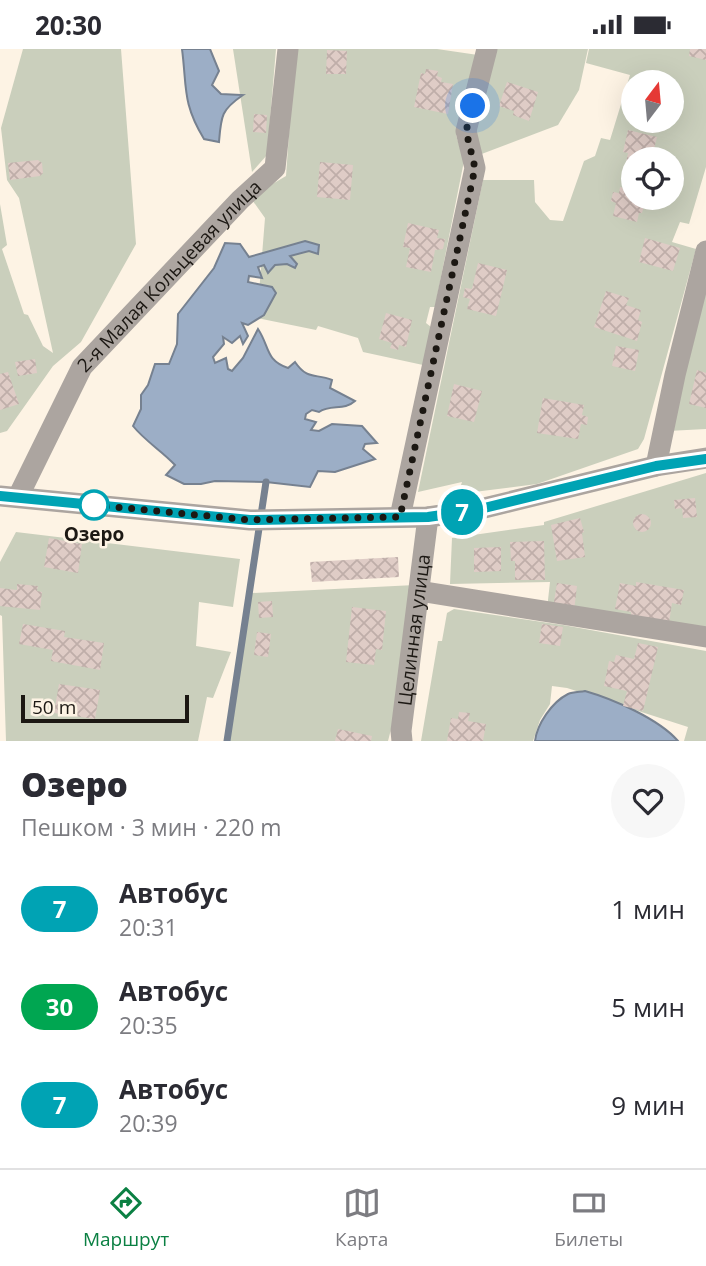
<!DOCTYPE html>
<html lang="ru">
<meta charset="utf-8">
<style>
body{margin:0;font-family:"Open Sans",sans-serif;background:#f7f7f7;color:#2b2b33;height:100vh;display:flex;flex-direction:column;font-size:26px;white-space:nowrap}
*{box-sizing:border-box;margin:0}
p{font-size:23px;color:#7c7c81}
.icon{flex:none;width:38px;height:38px;fill:none;stroke:currentColor;stroke-width:2;stroke-linecap:round;stroke-linejoin:round}
.map{position:relative;height:692px;overflow:hidden}
.drawer{display:flex;flex-direction:column;background:#fff;flex:1}
.drawer>*{flex:none}
.badge{padding:0 14px;border-radius:23px;font-size:24px;line-height:46px}
.needle{width:46px;rotate:16deg}
.tools{position:absolute;left:621px;top:21px;display:grid;gap:14px}
.tools a{display:grid;place-items:center;width:63px;height:63px;border-radius:50%;background:#fff;box-shadow:0 7px 28px #0002;font-size:35px}
.scale{position:absolute;left:21px;bottom:18px;width:168px;box-sizing:border-box;padding-left:7px;border:4px solid #1c1813;border-top:0;font-size:19px;line-height:24px;white-space:nowrap;color:#1c1813;-webkit-text-stroke:5px #fdf3e4;paint-order:stroke}
.you{position:absolute;width:35px;height:35px;margin:-18px;border:5px solid #fff;border-radius:50%;background:#1a73e8;box-shadow:0 0 0 10px #1a73e833}
.map>.badge{position:absolute;translate:-50% -50%;box-shadow:0 0 0 4px #fff}
.round{display:grid;place-items:center;flex:none;width:74px;height:74px;border-radius:37px;background:#f7f7f7}
.headline{display:flex;align-items:center;justify-content:space-between;height:119px;padding:0 21px}
h1{font-size:33px;font-weight:800;line-height:52px}
ul{padding:0;list-style:none}
li{display:flex;align-items:center;gap:21px;height:98px;padding:0 21px}
li div{flex:1}
li b{display:block;font-size:26px}
li em{font-style:normal}
li .badge{min-width:77px;font-weight:700;text-align:center}
.status{display:flex;justify-content:space-between;align-items:center;height:49px;padding:0 35px;background:#fff;direction:ltr}
.status svg{height:19px;fill:currentColor}
.menu{display:flex;justify-content:space-around;align-items:center;height:98px;border-top:2px solid #e1e1e2;background:#fff;font-size:19px;color:#7c7c81}
.menu a{display:grid;justify-items:center;gap:4px}
.menu .on{color:#0b8043}
.map>svg:first-child{display:block}
</style>
<div class="status"><b>20:30</b><svg viewBox="0 0 49 12"><path d="M0 12V9h3v3zM5 12V6h3v6zM10 12V3h3v9zM15 12V0h3v12zM26 1h20v11H26zM47 4h2v5h-2z"/></svg></div>
<div class="map">
<svg width="706" height="692" viewBox="0 0 706 692">
<defs>
<pattern id="building-cross-hatch" width="8" height="8" patternUnits="userSpaceOnUse" patternTransform="scale(1.75)"><rect width="8" height="8" fill="#dfccc6"/><path d="M0 0l8 8M0 8l8-8" fill="none" stroke="#bfaea9"/></pattern>
</defs>
<rect width="100%" height="100%" fill="#fdf3e4"/>
<!-- green -->
<g fill="#cacfbc" fill-rule="evenodd">
<path d="M23 0H121L136 195 81 293 53 317 7 382 0 384V155L7 196 2 200 24 265 28 266 43 297 53 304 19 149 7 131 1 79Z"/>
<path d="M233 0H276L267 106 252 123Z"/>
<path d="M295 0H437L478 6 456 86 464 112 435 258H430L426 274 431 278 423 316 363 303 358 289 318 277 316 281 257 269 265 169 250 148 286 127Z"/>
<path d="M496 0H588L579 41 558 76 479 106 473 78Z"/>
<path d="M589 0H706V118L689 175 680 173 672 193 696 200 644 390 638 400 537 435 458 445 462 433 418 443 483 131H534L535 153 550 171 563 172 584 112 595 107 601 89 610 91 630 26 586 14ZM634 33H672V72H634ZM634 110H672V149H634Z"/>
<path d="M706 232V380L668 382Z"/>
<path d="M706 424V581L547 560 550 533 450 535 452 489 544 476V473Z"/>
<path d="M16 483 240 510 233 558 199 553 196 597 231 603 213 649 207 648 198 692H6L2 567 0 566V513Z"/>
<path d="M415 536 404 629 388 692H225L241 613 252 544Z"/>
<path d="M454 560 563 576 706 602V692H684L688 678 567 639 552 637 550 655 540 671 533 692H421L438 592H442L447 564Z"/>
</g>
<!-- water -->
<g fill="#9caec6" stroke="#768190" stroke-width="2">
<path d="M182 0H210L219 22 212 36 221 45 243 46C221 61 221 67 219 93L204 90C182 54 187 38 182 0Z"/>
<path d="M305 192 319 196 318 205 309 202 290 207 297 215 295 219 287 215 275 216 268 224 264 216 258 218 262 229 249 227 248 233 272 238 276 244 264 266 248 276 242 274 248 287 243 295 240 287 232 294 223 288 224 295 213 308 215 314 226 309 228 320 232 322 243 309 258 280C270 298 265 311 288 319L295 313C308 332 316 324 332 331L330 339 355 352C344 362 331 355 319 363L312 361 306 365 305 370 316 373 311 381 319 382 332 375 362 377 377 394 365 395 363 400 375 410 335 423 318 422 310 438 266 433 215 432 201 435H184L166 426 175 416C162 402 145 392 133 377L141 360V346L148 336 155 315H169L177 295 178 265 214 219 225 194 240 195 249 208Z"/>
<path d="M585 642C613 650 659 670 678 692H535C537 675 552 653 568 645 573 643 580 643 585 642Z"/>
</g>
<g fill="none" stroke-linecap="round" stroke-linejoin="round">
<!-- stream -->
<path stroke="#768190" stroke-width="7" d="M227 692 266 433"/>
</g>
<!-- building -->
<g fill="url(#building-cross-hatch)">
<path d="M690 0H706V11L689 7Z"/>
<path d="M327 1 347 2 346 25H326Z"/>
<path d="M426 20 438 22 437 27 442 29 441 33 453 35 448 65 414 58 421 24 425 25Z"/>
<path d="M507 33 538 43 529 72 513 66 514 62 499 57Z"/>
<path d="M254 65 267 66 266 84 253 83Z"/>
<path d="M628 81 657 88 653 104 657 105 655 110H634V120L625 118 628 104 623 103Z"/>
<path d="M38 111 42 114 43 124 40 127 10 131 8 114Z"/>
<path d="M320 113 353 116 350 151 317 148Z"/>
<path d="M620 138 634 141V149H642L641 153 645 154 642 164H639L637 173 613 167 616 154 611 152 613 143 619 144Z"/>
<path d="M408 174 439 181 437 189 445 190 443 200 435 201 431 223 406 218 410 199 403 198Z"/>
<path d="M645 189 680 199 673 222 639 213Z"/>
<path d="M478 214 507 221 496 267 467 260 470 250 463 248 465 239 472 240Z"/>
<path d="M606 242 629 249 626 256 641 261 638 271 642 273 637 292 594 278Z"/>
<path d="M386 264 412 271 406 298 399 296 398 301 390 299 392 294 379 290Z"/>
<path d="M616 297 639 301 635 322 612 317Z"/>
<path d="M35 310 37 324 18 327 15 313Z"/>
<path d="M697 321 706 324V359L689 355Z"/>
<path d="M8 323 19 355 0 361V325Z"/>
<path d="M454 335 482 342 474 373 447 367Z"/>
<path d="M543 349 584 356 582 366 588 368 587 376 581 375 578 390 537 384Z"/>
<path d="M695 449 697 468 683 469 682 459 675 460 674 451Z"/>
<circle cx="642" cy="474" r="9"/>
<path d="M580 469 584 483 582 484 585 508 557 512 551 476Z"/>
<path d="M49 489 82 495 78 524 44 518Z"/>
<path d="M544 492 545 531H515V512H511L510 493Z"/>
<path d="M501 498V522L474 523V499Z"/>
<path d="M398 508 399 528 312 533 310 513Z"/>
<path d="M636 533 684 541 681 556 672 554 669 574 631 566V563L615 560 620 534 636 537Z"/>
<path d="M557 534 577 537 574 562 553 559Z"/>
<path d="M17 535 38 537 37 542 42 543 40 561 0 557V539L17 541Z"/>
<path d="M272 552 273 568 259 569 258 553Z"/>
<path d="M352 558 386 562 382 601 376 600 374 616 346 613Z"/>
<path d="M23 575 65 582 64 588 104 594 100 621 51 612 53 601 19 595Z"/>
<path d="M542 575 563 578 560 597 539 594Z"/>
<path d="M257 583 271 585 268 608 254 606Z"/>
<path d="M638 594 658 598 643 662 623 657 627 642 604 637 609 612 614 613 616 606 634 610Z"/>
<path d="M59 635 100 641 95 670 54 664Z"/>
<path d="M459 663 470 664 468 672 486 675 483 692H447L451 669 458 670Z"/>
<path d="M338 680 372 687 371 692H335Z"/>
</g>
<g fill="none" stroke-linecap="round" stroke-linejoin="round">
<!-- minor -->
<g stroke="#aca5a0" stroke-width="21">
<path d="M656 417 675 326 706 202"/>
<path d="M0 447 250 471 428 468 476 461 656 417 706 409"/>
<path id="s1" d="M18 448 82 318 240 151 275 119 288 0"/>
<path d="M400 468 475 119 466 82 487 0"/>
<path d="M419 542 706 588"/>
<path id="s2" d="M402 692 401 682 428 468"/>
</g>
</g>
<g fill="none" stroke-linecap="round" stroke-linejoin="round">
<defs>
<path id="line" d="M0 447 250 471 428 468 476 461 656 417 706 410"/>
</defs>
<!-- line casing -->
<use href="#line" stroke="#fff" stroke-width="16"/>
<!-- line -->
<use href="#line" stroke="#00a3b4" stroke-width="10"/>
<!-- walk -->
<path stroke="#1c1813" stroke-width="7" stroke-dasharray="0 12.6" d="M94 456 250 471 400 468 475 119 466 82 473 57"/>
</g>
<!-- markers -->
<circle fill="#fff" stroke="#00a3b4" stroke-width="3.5" cx="94" cy="456" r="14"/>
<g text-anchor="middle" dominant-baseline="central" stroke-width="5" stroke-linejoin="round" paint-order="stroke">
<!-- street labels -->
<g font-size="19" fill="#1c1813" stroke="#fdf3e4">
<text stroke="none"><textPath href="#s1" startOffset="271">2-я Малая Кольцевая улица</textPath></text>
<text stroke="none"><textPath href="#s2" startOffset="112">Целинная улица</textPath></text>
</g>
<!-- stop labels -->
<g font-size="19" font-weight="bold" fill="#1c1813" stroke="#fdf3e4">
<text x="94" y="485">Озеро</text>
</g>
</g>
</svg>
<div class="tools">
<a><svg class="needle" viewBox="-14 -14 28 28"><path d="M0-13l5 13h-10z" fill="#e53935"/><path d="M0 13l5-13h-10z" fill="#7c7c81"/></svg></a>
<a><svg class="icon" aria-label="locate" viewBox="0 0 24 24"><circle cx="12" cy="12" r="6"/><path d="M12 2v4M12 18v4M2 12h4M18 12h4"/></svg></a>
</div>
<div class="scale">50 m</div>
<div class="you" style="left:473px;top:57px"></div>
<b class="badge" style="left:462px;top:463px;background:#00a3b4;color:#fff">7</b>
</div>
<section class="drawer">
<div class="headline"><div><h1>Озеро</h1><p>Пешком · 3 мин · 220 m</p></div><a class="round"><svg class="icon" aria-label="heart" viewBox="0 0 24 24"><path d="M12 20l-8-8c-3-5 5-10 8-4 3-6 11-1 8 4z"/></svg></a></div>
<ul>
<li><span class="badge" style="background:#00a3b4;color:#fff">7</span><div><b>Автобус</b><p>20:31</p></div><em>1 мин</em></li>
<li><span class="badge" style="background:#00a651;color:#fff">30</span><div><b>Автобус</b><p>20:35</p></div><em>5 мин</em></li>
<li><span class="badge" style="background:#00a3b4;color:#fff">7</span><div><b>Автобус</b><p>20:39</p></div><em>9 мин</em></li>
</ul>
</section>
<nav class="menu">
<a class="on"><svg class="icon" aria-label="directions" viewBox="0 0 24 24"><path d="M12 3l9 9-9 9-9-9zM9 14v-3h6M13 9l2 2-2 2"/></svg>Маршрут</a>
<a><svg class="icon" aria-label="map" viewBox="0 0 24 24"><path d="M3 6l6-2 6 2 6-2v14l-6 2-6-2-6 2zM9 4v14M15 6v14"/></svg>Карта</a>
<a><svg class="icon" aria-label="tickets" viewBox="0 0 24 24"><path d="M3 7h18v10H3zM15 7v10"/></svg>Билеты</a>
</nav>
